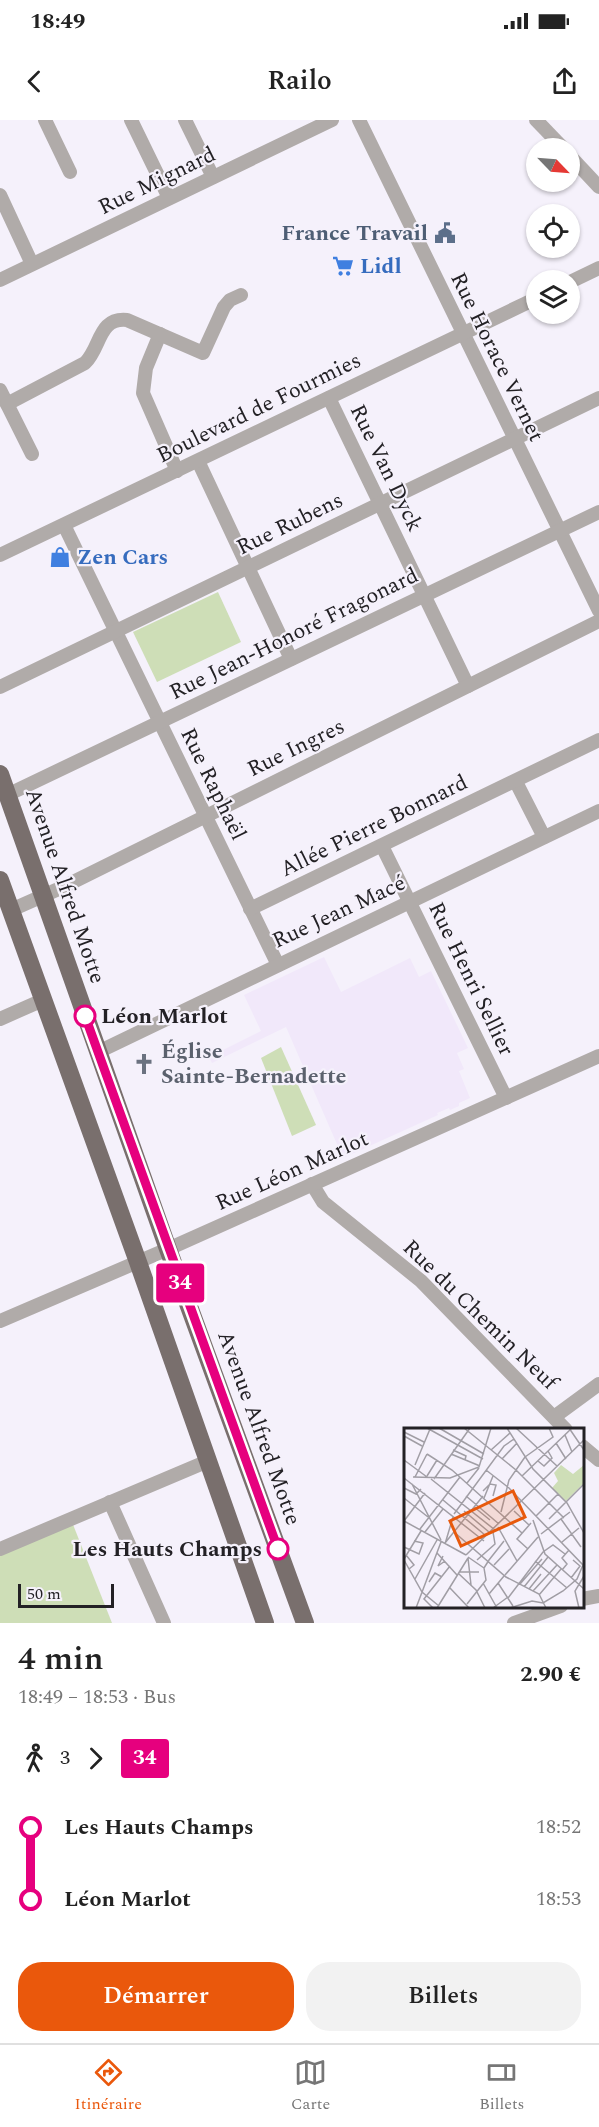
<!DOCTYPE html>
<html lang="fr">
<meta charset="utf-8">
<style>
body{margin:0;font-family:Spectral,serif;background:#f2f2f2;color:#222;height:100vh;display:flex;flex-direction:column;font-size:22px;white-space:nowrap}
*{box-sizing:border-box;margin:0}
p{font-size:20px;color:#767676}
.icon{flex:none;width:33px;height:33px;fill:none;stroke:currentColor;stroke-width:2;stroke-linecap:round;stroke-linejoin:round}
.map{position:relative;height:1503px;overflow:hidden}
.side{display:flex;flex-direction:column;background:#fff;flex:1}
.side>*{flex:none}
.badge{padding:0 12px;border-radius:4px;font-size:21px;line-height:39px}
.needle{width:39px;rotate:115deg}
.controls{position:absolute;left:526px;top:18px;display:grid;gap:12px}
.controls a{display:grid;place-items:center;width:54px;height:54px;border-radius:50%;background:#fff;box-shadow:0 2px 4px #0004;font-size:30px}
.scale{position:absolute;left:18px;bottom:15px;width:96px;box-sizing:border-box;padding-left:6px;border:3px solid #232125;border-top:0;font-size:16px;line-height:21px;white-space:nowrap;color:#232125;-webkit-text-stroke:4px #f5f1fb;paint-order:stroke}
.map>.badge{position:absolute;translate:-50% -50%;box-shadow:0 0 0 3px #fff}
.legs{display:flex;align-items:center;gap:9px;height:66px;padding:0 18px;font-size:20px}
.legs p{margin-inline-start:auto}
.overview{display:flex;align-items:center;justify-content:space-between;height:102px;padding:0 18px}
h1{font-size:33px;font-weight:600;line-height:45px}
.action{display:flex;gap:12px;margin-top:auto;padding:12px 18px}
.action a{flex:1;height:69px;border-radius:24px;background:#ea580c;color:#fff;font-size:24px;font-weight:600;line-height:69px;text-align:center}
.action a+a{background:#f2f2f2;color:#222}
ul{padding:0 18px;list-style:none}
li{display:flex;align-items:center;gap:21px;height:72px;font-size:22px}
li i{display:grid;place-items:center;width:9px;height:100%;margin:0 8px;background:currentColor}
li i::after{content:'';width:15px;height:15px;margin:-8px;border:4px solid;border-radius:50%;background:#fff}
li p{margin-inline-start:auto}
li:first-child i{background:linear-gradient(#0000 50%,currentColor 0)}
li:last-child i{background:linear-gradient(currentColor 50%,#0000 0)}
.status{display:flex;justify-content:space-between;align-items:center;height:42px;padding:0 30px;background:#fff;direction:ltr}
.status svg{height:16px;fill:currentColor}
header{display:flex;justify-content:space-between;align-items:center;height:78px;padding:0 18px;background:#fff;font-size:27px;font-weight:600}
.menu{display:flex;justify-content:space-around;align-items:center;height:84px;border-top:2px solid #e0e0e0;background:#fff;font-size:16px;color:#767676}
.menu a{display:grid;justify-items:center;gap:3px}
.menu .active{color:#ea580c}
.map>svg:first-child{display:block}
</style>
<div class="status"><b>18:49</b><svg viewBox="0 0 49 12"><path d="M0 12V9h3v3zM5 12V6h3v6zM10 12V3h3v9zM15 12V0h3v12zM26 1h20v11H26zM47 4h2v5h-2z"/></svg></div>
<header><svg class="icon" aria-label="back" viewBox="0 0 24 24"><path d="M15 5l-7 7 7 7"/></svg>Railo<svg class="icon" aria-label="share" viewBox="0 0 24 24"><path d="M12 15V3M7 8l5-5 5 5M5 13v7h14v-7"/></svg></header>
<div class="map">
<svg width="599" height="1503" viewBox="0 0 599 1503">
<rect width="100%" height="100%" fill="#f5f1fb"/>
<!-- built -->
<path fill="#f1e8fa" d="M324 837 341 872 410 838 419 857 431 851 468 928 457 933 464 949 459 951 470 978 459 983V986L450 990 449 988 437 993 438 995 343 1038 286 907 212 943 209 937 261 911 244 875Z"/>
<!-- green -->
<g fill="#cedeb7">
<path d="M218 472 241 522 157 562 133 512Z"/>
<path d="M281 927 316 1005 292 1016 261 938Z"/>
<path d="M72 1402 112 1503H0V1435Z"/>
</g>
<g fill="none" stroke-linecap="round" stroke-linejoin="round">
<!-- minor -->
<g stroke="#b0aba9" stroke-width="14">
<path d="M45 0 70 52"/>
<path d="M131 0 169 78"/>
<path d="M185 0 213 57"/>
<path d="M359 0 599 491"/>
<path d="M536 0 563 28"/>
<path d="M570 36 599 67"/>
<path d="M0 75 32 144"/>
<path d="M0 160 332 0"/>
<path d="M570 162 599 148"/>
<path d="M160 214 146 248 143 273 177 351"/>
<path d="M0 270 32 334"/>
<path d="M329 278 468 566"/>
<path d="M7 284 85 243C101 228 98 197 127 200L203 233 224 187 230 180 241 175"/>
<path d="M198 341 291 539"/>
<path d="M64 405 278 845"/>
<path d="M0 435 537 178"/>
<path d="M0 567 599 278"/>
<path d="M516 662 544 717"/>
<path d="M7 675 599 392"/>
<path d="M382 726 506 978"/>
<path d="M250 789 599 620"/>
<path d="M11 790 63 767 599 501"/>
<path d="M0 899 43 880"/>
<path d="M98 932 599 691"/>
<path d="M312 1064 323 1082 421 1161 566 1310"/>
<path d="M0 1201 168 1129 599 936"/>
<path d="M554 1297 599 1264"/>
<path d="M582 1326 599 1340"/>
<path d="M110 1382 164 1503"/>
<path d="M0 1429 208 1341"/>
<path d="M582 1479 599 1476"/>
<path d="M514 1503 561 1486"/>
</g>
<!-- major -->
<g stroke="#796f6d" stroke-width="18">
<path d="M0 654 168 1129 305 1503"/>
<path d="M0 760 138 1142 265 1503"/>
</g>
</g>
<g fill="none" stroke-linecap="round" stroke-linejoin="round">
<defs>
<path id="line-1" d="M85 896 278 1429"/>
</defs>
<!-- line-1 casing -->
<use href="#line-1" stroke="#fff" stroke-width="14"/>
<!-- line-1 -->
<use href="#line-1" stroke="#e6007e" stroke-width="9"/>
</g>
<!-- icons -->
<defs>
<symbol id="civic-bare" viewBox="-9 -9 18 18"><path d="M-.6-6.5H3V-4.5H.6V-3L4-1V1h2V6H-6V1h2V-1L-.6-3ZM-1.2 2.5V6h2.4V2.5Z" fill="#5c6f8a" stroke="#f5f1fb" stroke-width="2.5" paint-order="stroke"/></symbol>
<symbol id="supermarket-bare" viewBox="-9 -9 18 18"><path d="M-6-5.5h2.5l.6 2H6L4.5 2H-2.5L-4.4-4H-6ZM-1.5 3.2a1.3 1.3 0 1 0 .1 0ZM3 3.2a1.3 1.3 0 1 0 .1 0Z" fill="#3f7fe0" stroke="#f5f1fb" stroke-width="2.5" paint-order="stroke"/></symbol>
<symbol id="shop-bare" viewBox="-9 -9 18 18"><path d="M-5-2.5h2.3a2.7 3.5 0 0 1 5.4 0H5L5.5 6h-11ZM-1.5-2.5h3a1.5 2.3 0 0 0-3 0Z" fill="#3f7fe0" stroke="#f5f1fb" stroke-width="2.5" paint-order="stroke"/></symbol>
<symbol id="church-bare" viewBox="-9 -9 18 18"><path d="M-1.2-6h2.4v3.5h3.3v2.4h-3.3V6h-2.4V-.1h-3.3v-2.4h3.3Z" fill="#6b7280" stroke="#f5f1fb" stroke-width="2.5" paint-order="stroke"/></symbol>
</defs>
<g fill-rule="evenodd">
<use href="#civic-bare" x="430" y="98" width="30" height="30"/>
<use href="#supermarket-bare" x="328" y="131" width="30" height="30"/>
<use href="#shop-bare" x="45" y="422" width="30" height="30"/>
<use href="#church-bare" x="129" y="929" width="30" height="30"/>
</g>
<!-- markers -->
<g fill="#fff" stroke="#e6007e" stroke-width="3">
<circle cx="85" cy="896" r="10"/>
<circle cx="278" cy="1429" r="10"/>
</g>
<g text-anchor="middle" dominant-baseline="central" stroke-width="4.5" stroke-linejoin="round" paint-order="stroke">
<!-- street labels -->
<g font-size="22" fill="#232125" stroke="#f5f1fb">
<text transform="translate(157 61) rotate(-26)">Rue Mignard</text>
<text transform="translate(497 237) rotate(64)">Rue Horace Vernet</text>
<text transform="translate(259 288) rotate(-26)">Boulevard de Fourmies</text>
<text transform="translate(386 348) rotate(64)">Rue Van Dyck</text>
<text transform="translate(290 404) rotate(-26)">Rue Rubens</text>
<text transform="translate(294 514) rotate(-26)">Rue Jean-Honoré Fragonard</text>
<text transform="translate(296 628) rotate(-26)">Rue Ingres</text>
<text transform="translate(213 664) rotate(64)">Rue Raphaël</text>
<text transform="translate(374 706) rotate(-26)">Allée Pierre Bonnard</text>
<text transform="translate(65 766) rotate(71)">Avenue Alfred Motte</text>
<text transform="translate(339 792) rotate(-25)">Rue Jean Macé</text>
<text transform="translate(471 859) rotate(64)">Rue Henri Sellier</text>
<text transform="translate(292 1051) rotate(-24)">Rue Léon Marlot</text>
<text transform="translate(480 1195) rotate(44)">Rue du Chemin Neuf</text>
<text transform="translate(259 1308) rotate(70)">Avenue Alfred Motte</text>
</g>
<!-- service labels -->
<g font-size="22" font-weight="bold" fill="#4e5e75" stroke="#f5f1fb" text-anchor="end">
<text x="428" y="113">France Travail</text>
</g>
<!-- shop labels -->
<g font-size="22" font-weight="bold" fill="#366cbe" stroke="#f5f1fb" text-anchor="start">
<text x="360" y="146">Lidl</text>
<text x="77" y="437">Zen Cars</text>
</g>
<!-- stop labels -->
<g font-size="22" font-weight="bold" fill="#232125" stroke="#f5f1fb" text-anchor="start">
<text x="101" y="896">Léon Marlot</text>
<text x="262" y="1429" text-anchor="end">Les Hauts Champs</text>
</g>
<!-- worship labels -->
<g font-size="22" font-weight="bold" fill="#5b616d" stroke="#f5f1fb" text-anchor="start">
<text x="161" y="931">Église<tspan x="161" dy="25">Sainte-Bernadette</tspan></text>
</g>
</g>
<!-- overview -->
<g transform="translate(404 1308)">
<rect width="180" height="180" fill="#f5f1fb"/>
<path d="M157 37 169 46 180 37V55L162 73 148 60 154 53 150 45Z" fill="#cedeb7"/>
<path fill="none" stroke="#a19ea5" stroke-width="1.5" d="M23 0 79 31M35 0 80 26M60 0 112 42 160 90M103 0 129 41 163 75 180 105M112 0 153 38M165 0 180 22M0 4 20 14M161 7 168 24M0 8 18 18M152 15 162 31M49 22 62 28 61 32M87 22 106 5M23 26 48 42 118 105M47 26 76 38M121 29 149 9 145 0M98 31 113 15M0 32 23 49M134 33 140 38 148 30 144 23M11 37 26 1M82 42 105 60 179 137 173 151 159 163 139 175 128 173 106 180M23 48 33 32M118 48 168 0M9 49 46 50 75 39 87 0M11 49 23 26M0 50 80 113M27 51 91 102M30 51 66 0M63 55 75 40M8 56 37 112M0 60 12 66 17 61M79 63 86 56 92 57 89 68M62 68 95 96M0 70 24 89M80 70 89 48M39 72 81 107M70 79 86 92M60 83 85 104M110 83 125 97M97 84 105 52 121 29M50 86 100 18 110 11M132 88 154 66M145 91 180 56M157 91 177 119M129 92 141 126 180 161M0 93 21 65M0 93 62 127M94 99 113 133M16 101 56 49M21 104 39 81M50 104 102 149 135 166 142 180M137 106 166 84M158 114 175 100M41 115 79 68M41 116 49 89M0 119 15 126 19 115 10 113M124 121 113 111 127 95M33 125 53 147M2 127 10 137 5 141M62 127 180 12M39 128 34 138 41 133M64 129 80 140M64 130 67 157M0 131 17 103M0 132 18 164 35 178M73 132 91 116 89 104M85 132 100 113M131 133 163 160M90 137 105 121M158 142 163 136 158 130 165 122M56 144H75M55 146 72 162 81 180M101 147 134 109M167 150 176 138 169 132M11 151 33 112M25 154 31 145 38 149M79 155 93 180M94 155 109 178M116 156 138 131M120 159 144 129M46 160 65 180M125 161 137 146M129 163 153 137M85 166 100 148M135 167 157 141M104 170 139 124 149 117 161 126M63 176 82 152 80 140 85 132M12 180 37 114M29 180 20 171 46 138M33 180 64 130M89 180 104 169M175 180 171 163 180 148"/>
<path fill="#e8590c" fill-opacity="0.15" stroke="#e8590c" stroke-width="3" d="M109 63 121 89 57 118 46 93Z"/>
<rect width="180" height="180" fill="none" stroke="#232125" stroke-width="3"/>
</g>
</svg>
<div class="controls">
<a><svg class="needle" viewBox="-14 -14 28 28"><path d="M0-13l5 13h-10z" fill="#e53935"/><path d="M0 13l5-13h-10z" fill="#767676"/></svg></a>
<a><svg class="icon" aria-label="locate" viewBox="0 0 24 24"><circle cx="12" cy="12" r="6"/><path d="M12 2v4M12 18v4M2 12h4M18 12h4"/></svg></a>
<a><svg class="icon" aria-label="layers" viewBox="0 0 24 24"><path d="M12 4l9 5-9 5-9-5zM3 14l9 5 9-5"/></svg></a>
</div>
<div class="scale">50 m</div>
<b class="badge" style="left:180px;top:1163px;background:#e6007e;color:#fff">34</b>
</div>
<section class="side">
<div class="overview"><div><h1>4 min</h1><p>18:49 – 18:53 · Bus</p></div><b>2.90 €</b></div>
<div class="legs"><svg class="icon" aria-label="walk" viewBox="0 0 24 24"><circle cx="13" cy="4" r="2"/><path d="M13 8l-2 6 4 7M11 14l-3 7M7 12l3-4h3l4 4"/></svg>3<svg class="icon" aria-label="forward" viewBox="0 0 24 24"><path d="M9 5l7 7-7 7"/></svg><b class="badge" style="background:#e6007e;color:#fff">34</b></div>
<ul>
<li><i style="color:#e6007e"></i><b>Les Hauts Champs</b><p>18:52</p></li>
<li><i style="color:#e6007e"></i><b>Léon Marlot</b><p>18:53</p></li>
</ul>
<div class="action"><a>Démarrer</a><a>Billets</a></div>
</section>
<nav class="menu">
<a class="active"><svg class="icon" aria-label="directions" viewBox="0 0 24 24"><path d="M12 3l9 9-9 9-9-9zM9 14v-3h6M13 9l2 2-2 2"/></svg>Itinéraire</a>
<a><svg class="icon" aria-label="map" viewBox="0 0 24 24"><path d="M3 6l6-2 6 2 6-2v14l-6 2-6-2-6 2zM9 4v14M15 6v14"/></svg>Carte</a>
<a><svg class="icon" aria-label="tickets" viewBox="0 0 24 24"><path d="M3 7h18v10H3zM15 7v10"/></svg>Billets</a>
</nav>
